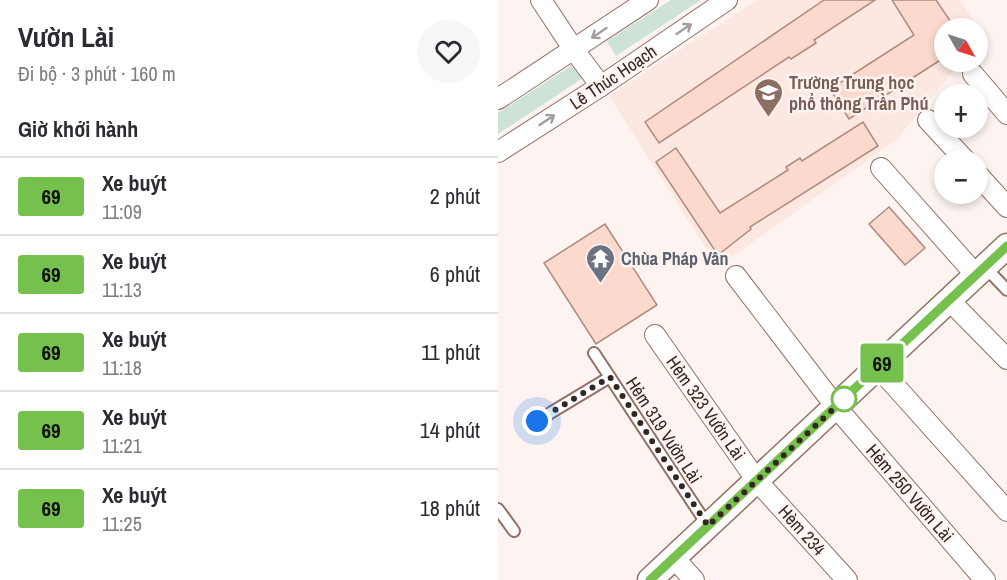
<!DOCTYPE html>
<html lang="vi">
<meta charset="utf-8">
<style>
body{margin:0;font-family:"Archivo Narrow",sans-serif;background:#f7f7f7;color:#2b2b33;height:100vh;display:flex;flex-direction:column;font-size:22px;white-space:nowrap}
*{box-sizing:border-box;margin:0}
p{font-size:20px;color:#7c7c81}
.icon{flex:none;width:33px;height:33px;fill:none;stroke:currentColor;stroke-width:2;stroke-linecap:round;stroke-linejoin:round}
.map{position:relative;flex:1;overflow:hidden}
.panel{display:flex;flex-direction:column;background:#fff;width:498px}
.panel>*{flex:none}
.badge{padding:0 12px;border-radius:4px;font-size:21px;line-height:39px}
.needle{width:39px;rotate:129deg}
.buttons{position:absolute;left:436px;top:18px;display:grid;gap:12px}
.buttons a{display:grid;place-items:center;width:54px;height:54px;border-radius:50%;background:#fff;box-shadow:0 3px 9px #0003;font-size:30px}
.you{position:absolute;width:30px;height:30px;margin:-15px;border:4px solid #fff;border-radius:50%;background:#1a73e8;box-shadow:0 0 0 9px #1a73e833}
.map>.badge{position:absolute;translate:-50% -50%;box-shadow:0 0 0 3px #fff}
h2{padding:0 18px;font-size:22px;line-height:54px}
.round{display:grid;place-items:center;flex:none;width:63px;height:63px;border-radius:32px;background:#f7f7f7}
.summary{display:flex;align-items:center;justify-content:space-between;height:102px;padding:0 18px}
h1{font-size:28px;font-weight:700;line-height:45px}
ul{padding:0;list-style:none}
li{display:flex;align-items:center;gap:18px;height:78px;padding:0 18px;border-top:2px solid #e1e1e2}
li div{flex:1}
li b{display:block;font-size:22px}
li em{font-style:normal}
li .badge{min-width:66px;font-weight:700;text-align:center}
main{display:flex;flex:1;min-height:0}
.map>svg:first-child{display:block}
</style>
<main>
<section class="panel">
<div class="summary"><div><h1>Vườn Lài</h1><p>Đi bộ · 3 phút · 160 m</p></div><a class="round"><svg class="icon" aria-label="heart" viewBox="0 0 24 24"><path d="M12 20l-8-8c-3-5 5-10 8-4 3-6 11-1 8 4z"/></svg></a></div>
<h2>Giờ khởi hành</h2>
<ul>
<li><span class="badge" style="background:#76c04d;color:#111">69</span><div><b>Xe buýt</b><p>11:09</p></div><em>2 phút</em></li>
<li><span class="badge" style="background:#76c04d;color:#111">69</span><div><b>Xe buýt</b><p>11:13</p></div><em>6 phút</em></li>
<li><span class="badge" style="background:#76c04d;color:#111">69</span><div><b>Xe buýt</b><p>11:18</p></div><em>11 phút</em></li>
<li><span class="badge" style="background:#76c04d;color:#111">69</span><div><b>Xe buýt</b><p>11:21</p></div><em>14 phút</em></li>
<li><span class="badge" style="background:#76c04d;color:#111">69</span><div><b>Xe buýt</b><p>11:25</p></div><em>18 phút</em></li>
</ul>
</section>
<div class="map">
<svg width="509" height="580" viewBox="0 0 509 580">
<rect width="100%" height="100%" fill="#fdf4f1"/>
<!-- built -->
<path fill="#fce8e1" d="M259 0H462L485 35 480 40V28H447V62H463L398 140 220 267 111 96Z"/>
<!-- green -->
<g fill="#cee3d8">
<path d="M173 0H203L118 56 109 41Z"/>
<path d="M76 64 85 78 0 134V113Z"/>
</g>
<!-- building -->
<g fill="#fbd9cd" stroke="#af8a7d" stroke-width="1.5">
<path d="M326 0H377L316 40 318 43 293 59 291 57 161 143 147 122Z"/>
<path d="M394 0H438L457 28H447V57L351 119 332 89 416 35Z"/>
<path d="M365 122 380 146 252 227 253 229 220 255 158 162 178 148 222 213 290 170 288 167 302 158 304 161Z"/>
<path d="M391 207 427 248 407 265 371 224Z"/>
<path d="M107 224 159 305 98 344 46 263Z"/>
</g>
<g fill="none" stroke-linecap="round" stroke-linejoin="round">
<defs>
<g id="service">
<path d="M488 268 509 290"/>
<path d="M96 353 210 526"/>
<path d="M39 421 112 377"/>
<path d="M0 509 16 531"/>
</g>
<g id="minor">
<path d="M43 0 76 50 103 86"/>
<path d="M475 74 509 114"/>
<path d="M0 99 150 0"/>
<path d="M430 120 467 160"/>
<path d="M0 152 103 86 229 0"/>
<path d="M383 168 478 275"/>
<path d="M480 175 509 207"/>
<path d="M238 276 338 407 487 580"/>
<path d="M451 300 509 359"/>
<path d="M157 335 259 481 349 580"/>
<path d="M380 367 509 511"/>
<path d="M176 558 196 580"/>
</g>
<path id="tertiary" d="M152 580 509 246"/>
</defs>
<!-- service casing -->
<use href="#service" stroke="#937063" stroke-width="14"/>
<!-- minor casing -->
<use href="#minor" stroke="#937063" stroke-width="22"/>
<!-- tertiary casing -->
<use href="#tertiary" stroke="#937063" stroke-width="27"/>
<!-- service -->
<use href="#service" stroke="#fff" stroke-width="10"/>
<!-- minor -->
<use href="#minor" stroke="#fff" stroke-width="20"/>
<!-- tertiary -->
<use href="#tertiary" stroke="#fff" stroke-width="24"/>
</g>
<!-- one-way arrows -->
<defs><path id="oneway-shaft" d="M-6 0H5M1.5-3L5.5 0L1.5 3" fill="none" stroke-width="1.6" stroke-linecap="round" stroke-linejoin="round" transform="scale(1.5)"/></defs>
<g stroke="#a49d9b">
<use href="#oneway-shaft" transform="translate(186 29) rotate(-34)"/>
<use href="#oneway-shaft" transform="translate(101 33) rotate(146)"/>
<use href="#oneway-shaft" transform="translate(49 120) rotate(-33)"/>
</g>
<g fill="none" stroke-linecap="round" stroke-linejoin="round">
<defs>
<path id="line" d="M152 580 509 246"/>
</defs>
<!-- line casing -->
<use href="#line" stroke="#fff" stroke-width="14"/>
<!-- line -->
<use href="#line" stroke="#76c04d" stroke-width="9"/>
<!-- walk -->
<path stroke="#352621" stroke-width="6" stroke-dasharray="0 10.8" d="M39 421 112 377 210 526 346 399"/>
</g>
<!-- icons -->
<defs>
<symbol id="school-pin" viewBox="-11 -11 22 30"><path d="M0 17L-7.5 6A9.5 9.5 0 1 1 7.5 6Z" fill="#8d6e63" stroke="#fdf4f1"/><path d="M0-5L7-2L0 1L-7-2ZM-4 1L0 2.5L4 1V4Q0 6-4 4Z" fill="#fff"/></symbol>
<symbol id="temple-pin" viewBox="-11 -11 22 30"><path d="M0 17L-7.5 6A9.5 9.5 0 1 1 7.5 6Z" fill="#6b7280" stroke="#fdf4f1"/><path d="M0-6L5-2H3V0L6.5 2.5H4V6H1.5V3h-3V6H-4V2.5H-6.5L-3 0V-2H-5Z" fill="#fff"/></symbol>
</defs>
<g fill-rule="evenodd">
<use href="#school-pin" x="254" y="76" width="33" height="45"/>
<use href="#temple-pin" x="86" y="242" width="33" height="45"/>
</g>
<!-- markers -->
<circle fill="#fff" stroke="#76c04d" stroke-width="3" cx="346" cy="399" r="12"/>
<g text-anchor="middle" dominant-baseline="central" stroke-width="5" stroke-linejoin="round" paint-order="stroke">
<!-- street labels -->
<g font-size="18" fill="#352621" stroke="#fdf4f1">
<text transform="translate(115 77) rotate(-34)">Lê Thúc Hoạch</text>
<text transform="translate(208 408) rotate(55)">Hẻm 323 Vườn Lài</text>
<text transform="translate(166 430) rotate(57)">Hẻm 319 Vườn Lài</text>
<text transform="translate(412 493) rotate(49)">Hẻm 250 Vườn Lài</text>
<text transform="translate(304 530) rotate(48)">Hèm 234</text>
</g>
<!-- education labels -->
<g font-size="18" font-weight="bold" fill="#785e54" stroke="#fdf4f1" text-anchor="start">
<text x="291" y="82">Trường Trung học<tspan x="291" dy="21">phổ thông Trần Phú</tspan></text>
</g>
<!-- worship labels -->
<g font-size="18" font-weight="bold" fill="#5b616d" stroke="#fdf4f1" text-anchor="start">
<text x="123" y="258">Chùa Pháp Vân</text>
</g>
</g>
</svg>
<div class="buttons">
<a><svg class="needle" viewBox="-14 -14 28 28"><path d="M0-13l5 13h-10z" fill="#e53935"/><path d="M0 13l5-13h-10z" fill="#7c7c81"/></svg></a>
<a>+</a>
<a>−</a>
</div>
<div class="you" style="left:39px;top:421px"></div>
<b class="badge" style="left:384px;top:363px;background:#76c04d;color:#111">69</b>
</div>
</main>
